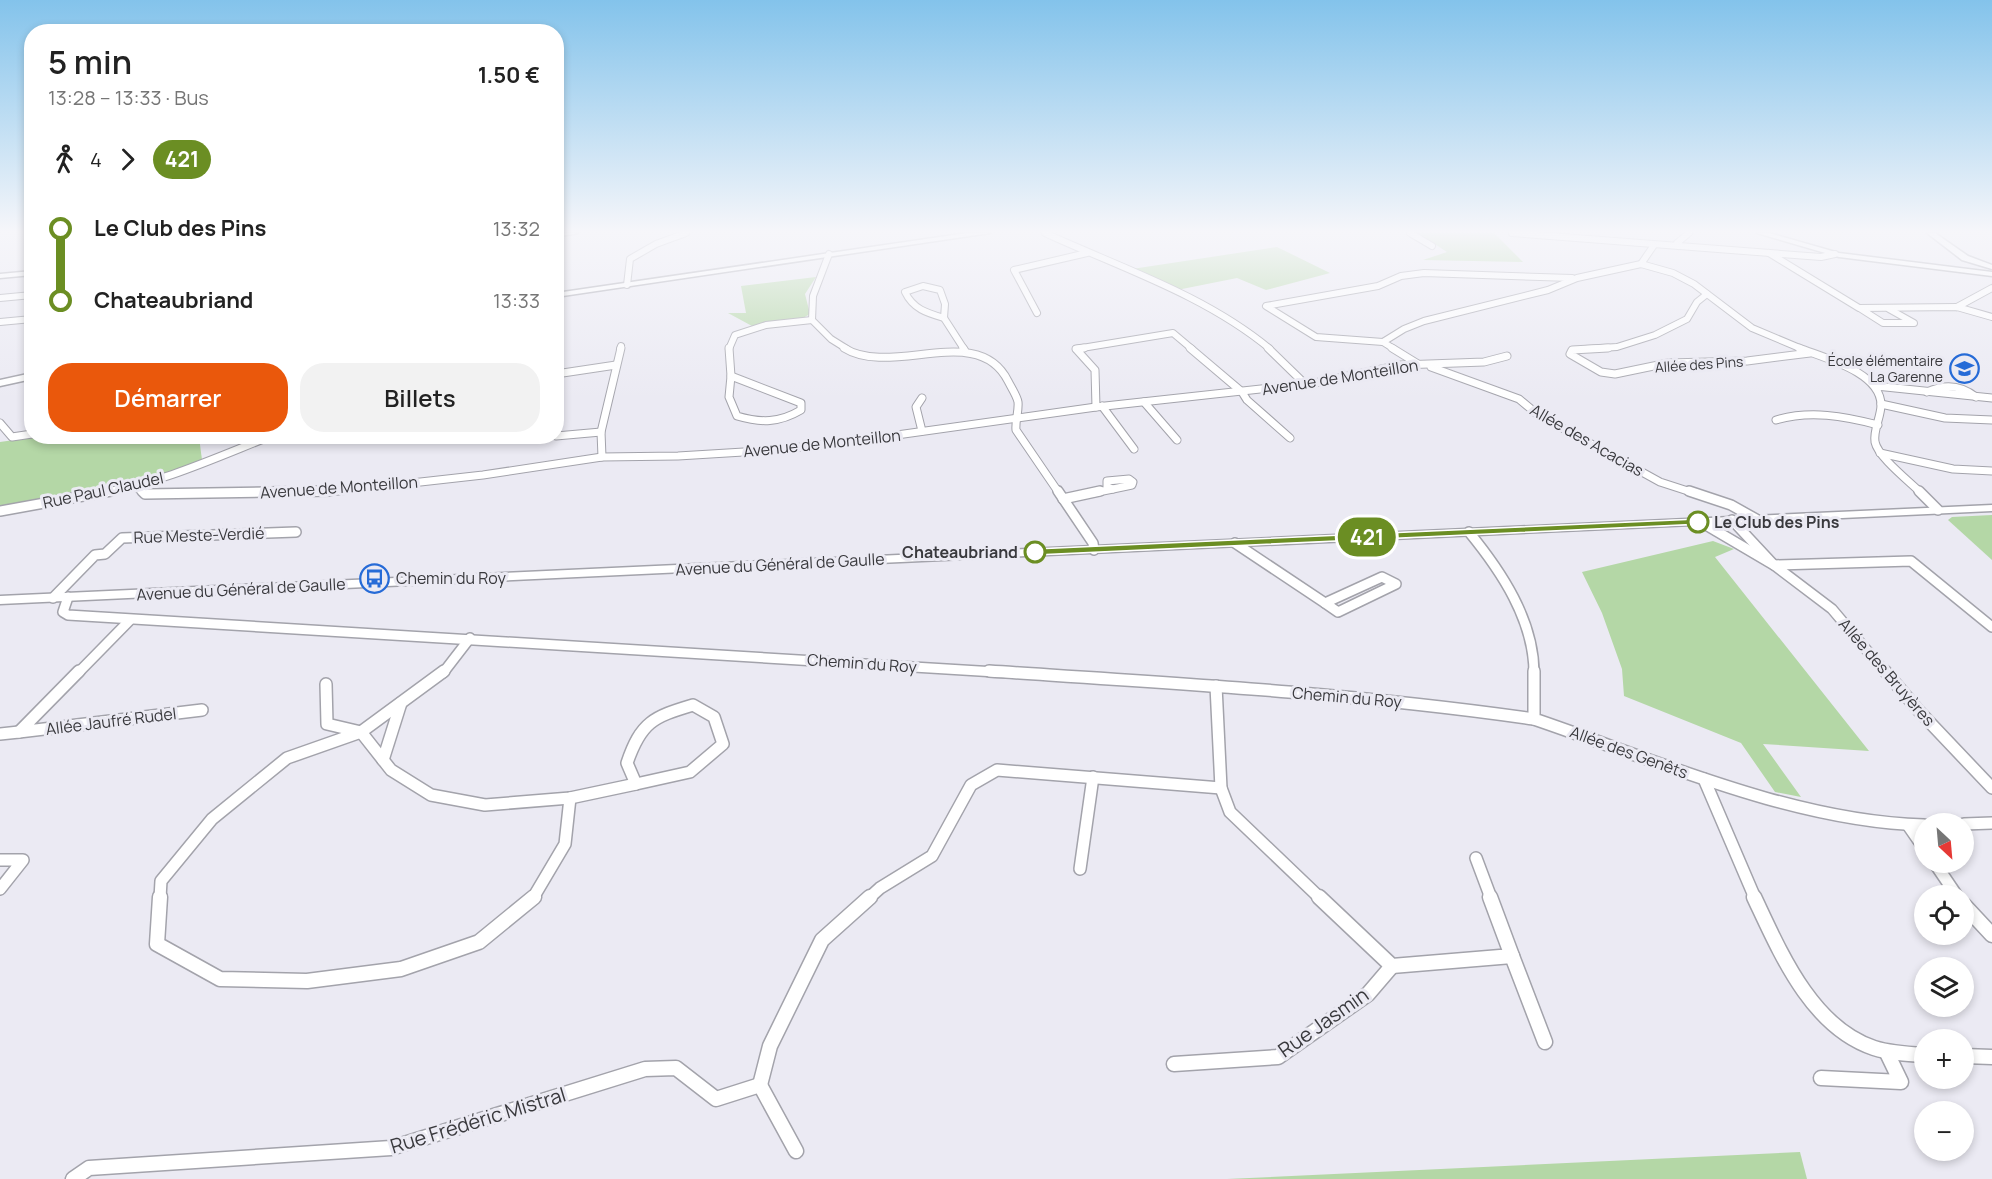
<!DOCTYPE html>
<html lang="fr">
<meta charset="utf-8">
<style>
body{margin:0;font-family:Manrope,sans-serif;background:#f2f2f2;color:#222;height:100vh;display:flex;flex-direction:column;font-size:22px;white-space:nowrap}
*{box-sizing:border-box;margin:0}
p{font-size:20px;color:#767676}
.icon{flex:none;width:33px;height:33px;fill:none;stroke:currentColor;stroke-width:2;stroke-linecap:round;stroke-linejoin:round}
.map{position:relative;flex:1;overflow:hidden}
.side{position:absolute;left:24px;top:24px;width:540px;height:420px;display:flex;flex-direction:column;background:#fff;border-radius:24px;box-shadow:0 3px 9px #0003}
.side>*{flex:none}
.badge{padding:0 12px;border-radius:20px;font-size:21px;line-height:39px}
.needle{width:39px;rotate:154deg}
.tools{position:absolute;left:1914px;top:813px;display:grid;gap:12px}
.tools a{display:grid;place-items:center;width:60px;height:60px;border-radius:50%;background:#fff;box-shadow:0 3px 9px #0003;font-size:30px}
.map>.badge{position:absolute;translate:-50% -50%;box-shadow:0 0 0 3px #fff}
.legs{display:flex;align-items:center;gap:9px;height:66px;padding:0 24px;font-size:20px}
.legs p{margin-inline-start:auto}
.headline{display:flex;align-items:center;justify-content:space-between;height:102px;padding:0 24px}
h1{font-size:33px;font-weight:600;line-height:45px}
.action{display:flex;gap:12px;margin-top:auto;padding:12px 24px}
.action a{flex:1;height:69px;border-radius:24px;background:#ea580c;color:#fff;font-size:24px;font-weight:600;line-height:69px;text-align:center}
.action a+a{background:#f2f2f2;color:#222}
ul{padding:0 24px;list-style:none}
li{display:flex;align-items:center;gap:21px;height:72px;font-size:22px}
li i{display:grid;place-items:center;width:9px;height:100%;margin:0 8px;background:currentColor}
li i::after{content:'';width:15px;height:15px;margin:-8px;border:4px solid;border-radius:50%;background:#fff}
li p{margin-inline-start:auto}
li:first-child i{background:linear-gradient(#0000 50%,currentColor 0)}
li:last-child i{background:linear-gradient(currentColor 50%,#0000 0)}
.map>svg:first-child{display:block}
</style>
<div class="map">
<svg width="1992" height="1179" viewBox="0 0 1992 1179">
<rect width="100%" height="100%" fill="#ebeaf3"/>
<!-- green -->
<g fill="#b4d7a6">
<path d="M1418 233H1494L1523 262 1423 260 1447 252Z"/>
<path d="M1277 247 1330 273 1266 290 1237 278 1177 290 1132 269Z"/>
<path d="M816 277 805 294 810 314 803 318 752 326 728 313H746L741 286Z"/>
<path d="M42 436 199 437 202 460 150 480 0 508V442Z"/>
<path d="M1992 515V560L1948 520 1952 517Z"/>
<path d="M1713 541 1734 549 1715 557 1869 751 1763 744 1801 797 1775 792 1741 743 1624 696 1622 669 1602 613 1582 572Z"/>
<path d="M1800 1152 1807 1179H1227Z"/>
</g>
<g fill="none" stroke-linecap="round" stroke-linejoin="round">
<defs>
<g id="street-far4">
<path d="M1045 233C1121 268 1205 295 1270 349"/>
<path d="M1410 233 1432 246"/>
<path d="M1512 233 1821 257 1835 254"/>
<path d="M1679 246 1677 243 1689 233"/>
<path d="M1769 253 1859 308 1957 307 1992 317"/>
<path d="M829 254 813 296 812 320 831 339 847 349"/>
<path d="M1641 264 1673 273 1694 284 1752 328 1802 349"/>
<path d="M1641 264 1654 245"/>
<path d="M627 285 630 259 656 244 686 233"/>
<path d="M923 286 940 290 945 304 944 318C927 313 913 309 905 292Z"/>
<path d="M0 298 32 295"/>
<path d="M1957 307 1992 288"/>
<path d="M1861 309 1883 323H1914L1889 309"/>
<path d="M1037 313 1014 270 1087 253"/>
<path d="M944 318 964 349"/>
<path d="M0 322 32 319"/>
<path d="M1383 342 1316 337 1266 306 1378 286 1401 276 1424 273 1572 278"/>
<path d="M620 349 621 346"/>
<path d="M729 349 735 335 766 325 812 320"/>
<path d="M1076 349 1173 333 1192 349"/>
<path d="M1394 349 1383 342 1404 329 1424 321 1548 290 1577 278 1641 264"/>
<path d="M1585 349 1617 347 1655 335 1687 319 1697 302 1707 294"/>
</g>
<g id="street-far3">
<path d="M729 348 731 376"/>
<path d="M844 348C892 378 978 321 1008 381 1011 387 1017 396 1018 402 1019 411 1015 421 1016 430L1059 493"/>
<path d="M963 348 965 351"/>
<path d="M1084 348 1076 349 1095 370 1096 407"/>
<path d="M1190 348 1242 392 1247 400 1290 438"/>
<path d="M1268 348 1305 384"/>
<path d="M1392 348 1418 364"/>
<path d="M1608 348 1572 350 1570 354 1601 372 1615 374 1668 363 1747 361 1810 353"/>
<path d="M1799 348C1824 358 1881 372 1881 405 1881 417 1873 430 1875 442 1878 457 1909 481 1921 493"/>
<path d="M1431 367 1519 399 1537 414 1660 482 1694 493"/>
<path d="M556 374 616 365"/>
<path d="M731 376 801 403V410C779 423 761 423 737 416L729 397Z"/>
<path d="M1876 386 1992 398"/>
<path d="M1927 392C1944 384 1961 385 1976 397"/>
<path d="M922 398 916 407 922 431"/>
<path d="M1144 402 1177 440"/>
<path d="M1881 404 1945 418 1992 420"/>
<path d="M1102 406 1134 449"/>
<path d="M1776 420C1810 410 1844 416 1878 425"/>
<path d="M0 423 12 437 32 434"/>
<path d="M556 436 601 432"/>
<path d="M1880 453 1953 469 1992 471"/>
<path d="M602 457 601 432 621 348"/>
<path d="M1129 479 1133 482 1132 485 1113 489 1107 487V481Z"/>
<path d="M136 487 144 493"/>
<path d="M102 493C161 483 215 458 271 436"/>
<path d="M297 493 340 491 483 475 602 457 678 456 775 450 847 442 1096 407 1315 383 1401 365 1484 362 1507 356"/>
<path d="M1093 493 1113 489"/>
</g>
<g id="street-far2">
<path d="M142 491 145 494 330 491"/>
<path d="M1058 491 1093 543 1094 550"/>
<path d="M1689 491 1731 505 1756 519"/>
<path d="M1919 491 1938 510"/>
<path d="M1063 499 1100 491"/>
<path d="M0 511 111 491"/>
<path d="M1732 520 1774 565 1832 609 1886 673"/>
<path d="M1701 522 1774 565 1911 561 1992 627"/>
<path d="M1469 532C1501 571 1534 620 1534 673"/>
<path d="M1235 543 1325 603"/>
<path d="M1382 577 1396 584 1338 612 1325 603Z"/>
<path d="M68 597 63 612 68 615 1012 673"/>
<path d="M53 598 95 555 105 554 122 538 296 532"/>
<path d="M78 673 130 620"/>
<path d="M443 673 470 638"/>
</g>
<g id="street-far1">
<path d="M79 671 19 732 202 710"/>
<path d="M444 671 361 732 391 770 431 795 485 805 570 798 636 784"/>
<path d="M989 671C1171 683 1353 693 1534 719"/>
<path d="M1534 671V719C1655 760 1795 822 1924 825"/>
<path d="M1885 671 1918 710 1992 788"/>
<path d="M1216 686 1221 788 1230 812 1320 898"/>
<path d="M693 705 714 717 723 744 690 772 636 784 627 763C641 722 653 717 693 705Z"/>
<path d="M0 734 19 732"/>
<path d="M383 760 401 703"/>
<path d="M1704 779 1755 898"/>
<path d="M1964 824 1992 823"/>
<path d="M1908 825 1924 848"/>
<path d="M1476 858 1491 898"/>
<path d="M0 860H23L0 889"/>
<path d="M1934 862 1957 896"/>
<path d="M1080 869 1093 777"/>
<path d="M160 898 161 881 212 819 287 758 361 732 327 724 326 684"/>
<path d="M533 898 565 844 570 798"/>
<path d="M869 898 880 888 932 856 971 785 997 770 1221 788"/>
</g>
<g id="street">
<path d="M160 897 157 944 220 979 307 981 401 969 479 942 534 897"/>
<path d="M1319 897 1392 966 1512 956 1490 897"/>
<path d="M1754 897C1780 952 1811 1027 1874 1048 1890 1053 1907 1054 1924 1055"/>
<path d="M1964 905 1992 935"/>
<path d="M1512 956 1545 1042"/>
<path d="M1964 1056 1992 1057"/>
<path d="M1174 1064 1278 1057 1368 994 1392 966"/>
<path d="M1821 1078 1901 1082 1887 1053"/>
<path d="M760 1085 770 1046 822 940 870 897"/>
<path d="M73 1179 89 1168 391 1148 645 1069 676 1068 716 1099 760 1085 796 1151"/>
</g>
<g id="secondary">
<path d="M556 233H578L556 237Z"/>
<path d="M967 233H990L556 297V293Z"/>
<path d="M1757 233H1769L1839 253 1992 272V276L1839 257Z"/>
<path d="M1927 233H1935L1968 256 1992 265V269L1962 260Z"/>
<path d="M32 271V275L0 278V274Z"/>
<path d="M32 373V379L0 386V380Z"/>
<path d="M1992 505V511L0 604V596Z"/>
</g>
</defs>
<!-- street-far4 casing -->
<use href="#street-far4" stroke="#a3a3ab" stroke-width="8"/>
<!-- street-far3 casing -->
<use href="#street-far3" stroke="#a3a3ab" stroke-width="9"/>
<!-- street-far2 casing -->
<use href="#street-far2" stroke="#a3a3ab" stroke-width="12"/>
<!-- street-far1 casing -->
<use href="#street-far1" stroke="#a3a3ab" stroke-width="14"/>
<!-- street casing -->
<use href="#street" stroke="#a3a3ab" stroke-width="17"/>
<!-- secondary casing -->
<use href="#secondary" stroke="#a3a3ab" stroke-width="3"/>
<!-- street-far4 -->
<use href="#street-far4" stroke="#fff" stroke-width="6"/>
<!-- street-far3 -->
<use href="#street-far3" stroke="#fff" stroke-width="7"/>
<!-- street-far2 -->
<use href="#street-far2" stroke="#fff" stroke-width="9"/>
<!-- street-far1 -->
<use href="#street-far1" stroke="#fff" stroke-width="11"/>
<!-- street -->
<use href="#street" stroke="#fff" stroke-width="14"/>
<!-- secondary -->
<use href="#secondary" fill="#fff" fill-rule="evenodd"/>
</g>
<!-- sky -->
<linearGradient id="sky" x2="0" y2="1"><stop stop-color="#83c3eb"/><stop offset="0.58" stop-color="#f6f6fa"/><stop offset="1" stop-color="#f6f6fa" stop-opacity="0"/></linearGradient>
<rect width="1992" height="399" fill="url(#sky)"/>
<!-- line-1 -->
<path fill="#6b8e23" stroke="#fff" stroke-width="1.5" d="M1698 519 1703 522 1702 524 1035 555 1030 552 1035 549Z"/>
<!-- icons -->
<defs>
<symbol id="school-ring" viewBox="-11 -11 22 22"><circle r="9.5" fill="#ebeaf3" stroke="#266bd7" stroke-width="1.5"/><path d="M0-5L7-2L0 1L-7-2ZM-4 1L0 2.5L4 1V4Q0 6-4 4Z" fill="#266bd7"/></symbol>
<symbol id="bus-ring" viewBox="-11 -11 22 22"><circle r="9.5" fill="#ebeaf3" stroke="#266bd7" stroke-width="1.5"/><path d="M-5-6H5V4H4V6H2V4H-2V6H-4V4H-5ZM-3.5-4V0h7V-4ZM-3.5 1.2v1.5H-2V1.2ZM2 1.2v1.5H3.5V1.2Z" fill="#266bd7"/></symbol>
</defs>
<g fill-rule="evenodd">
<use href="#school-ring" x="1948" y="352" width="33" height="33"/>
<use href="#bus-ring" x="358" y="562" width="33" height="33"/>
</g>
<!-- markers -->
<g fill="#fff" stroke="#6b8e23" stroke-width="3">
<circle cx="1698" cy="522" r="10"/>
<circle cx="1035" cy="552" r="10"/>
</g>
<g text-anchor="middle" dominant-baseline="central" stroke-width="6" stroke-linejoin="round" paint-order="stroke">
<!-- far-poi labels -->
<g font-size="14" fill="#39393d" stroke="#ebeaf3" text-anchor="end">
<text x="1943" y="360">École élémentaire<tspan x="1943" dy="16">La Garenne</tspan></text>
</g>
<!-- far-street labels -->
<g font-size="14" fill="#39393d" stroke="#ebeaf3">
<text transform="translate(1699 364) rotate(-4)">Allée des Pins</text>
</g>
<!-- street labels -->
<g font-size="16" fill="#39393d" stroke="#ebeaf3">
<text transform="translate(1340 377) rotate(-9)">Avenue de Monteillon</text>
<text transform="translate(1587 440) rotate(30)">Allée des Acacias</text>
<text transform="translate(822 443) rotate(-6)">Avenue de Monteillon</text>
<text transform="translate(339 487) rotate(-4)">Avenue de Monteillon</text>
<text transform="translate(103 490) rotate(-12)">Rue Paul Claudel</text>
<text transform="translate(199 535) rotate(-2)">Rue Meste-Verdié</text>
<text transform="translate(780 564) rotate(-3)">Avenue du Général de Gaulle</text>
<text transform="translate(241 589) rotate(-3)">Avenue du Général de Gaulle</text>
<text transform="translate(862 663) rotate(4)">Chemin du Roy</text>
<text transform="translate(1887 672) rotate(49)">Allée des Bruyères</text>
<text transform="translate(1347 697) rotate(5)">Chemin du Roy</text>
<text transform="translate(111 721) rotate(-7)">Allée Jaufré Rudel</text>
<text transform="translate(1629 752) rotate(20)">Allée des Genêts</text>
</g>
<!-- stop labels -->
<g font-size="16" font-weight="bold" fill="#39393d" stroke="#ebeaf3" text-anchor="start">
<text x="1714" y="522">Le Club des Pins</text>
<text x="1018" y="552" text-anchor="end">Chateaubriand</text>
</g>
<!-- poi labels -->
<g font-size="16" fill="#39393d" stroke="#ebeaf3" text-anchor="start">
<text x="396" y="578">Chemin du Roy</text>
</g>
<!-- near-street labels -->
<g font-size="20" fill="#39393d" stroke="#ebeaf3">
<text transform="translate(1323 1022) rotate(-35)">Rue Jasmin</text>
<text transform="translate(478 1120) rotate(-17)">Rue Frédéric Mistral</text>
</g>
</g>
</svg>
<div class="tools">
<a><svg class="needle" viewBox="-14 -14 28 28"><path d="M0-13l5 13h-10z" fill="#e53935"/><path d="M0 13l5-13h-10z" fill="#767676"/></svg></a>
<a><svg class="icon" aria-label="locate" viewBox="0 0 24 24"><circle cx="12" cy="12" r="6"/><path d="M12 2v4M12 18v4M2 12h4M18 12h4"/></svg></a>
<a><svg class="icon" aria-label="layers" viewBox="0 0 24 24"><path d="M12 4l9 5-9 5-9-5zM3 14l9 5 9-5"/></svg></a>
<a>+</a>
<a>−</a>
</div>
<b class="badge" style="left:1367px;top:537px;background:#6b8e23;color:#fff">421</b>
<section class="side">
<div class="headline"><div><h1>5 min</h1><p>13:28 – 13:33 · Bus</p></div><b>1.50 €</b></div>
<div class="legs"><svg class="icon" aria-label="walk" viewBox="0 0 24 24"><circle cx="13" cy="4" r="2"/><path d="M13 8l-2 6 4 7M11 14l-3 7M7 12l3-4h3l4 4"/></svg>4<svg class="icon" aria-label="forward" viewBox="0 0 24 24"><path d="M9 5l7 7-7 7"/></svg><b class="badge" style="background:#6b8e23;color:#fff">421</b></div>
<ul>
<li><i style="color:#6b8e23"></i><b>Le Club des Pins</b><p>13:32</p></li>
<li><i style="color:#6b8e23"></i><b>Chateaubriand</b><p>13:33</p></li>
</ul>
<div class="action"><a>Démarrer</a><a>Billets</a></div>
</section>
</div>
